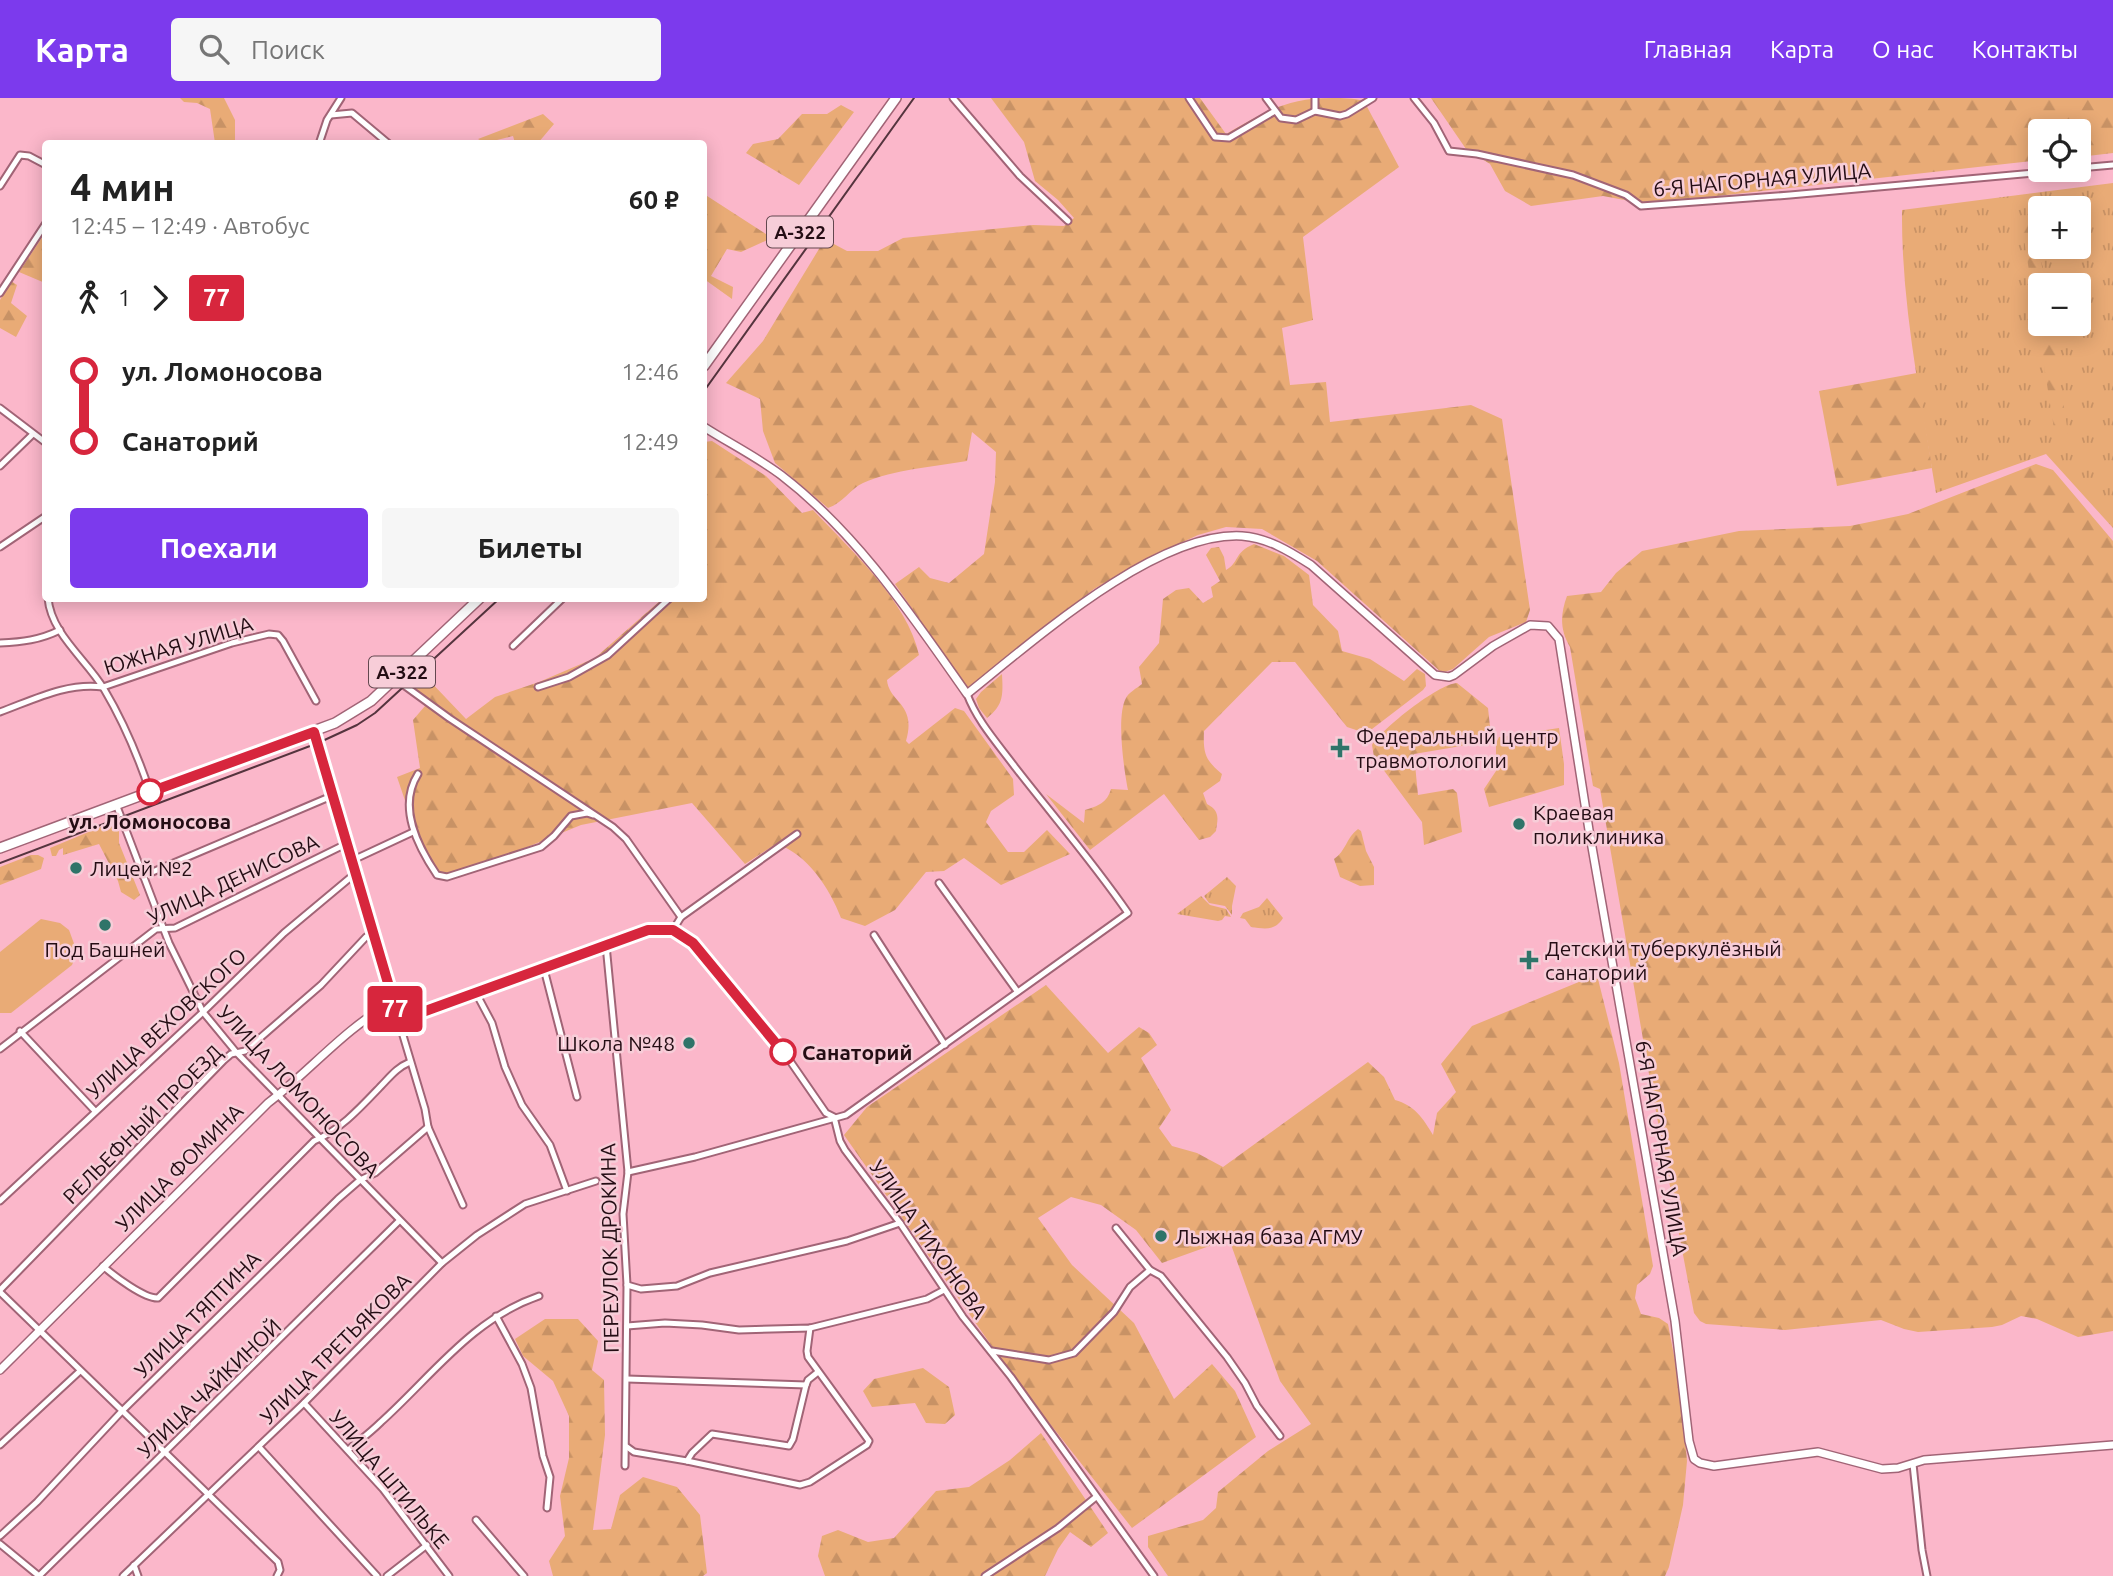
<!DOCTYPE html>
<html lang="ru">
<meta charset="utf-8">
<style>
body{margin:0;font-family:Ubuntu,sans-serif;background:#f6f6f6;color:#222;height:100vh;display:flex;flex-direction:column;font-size:26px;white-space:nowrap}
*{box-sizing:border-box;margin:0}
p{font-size:23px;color:#767676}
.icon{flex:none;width:38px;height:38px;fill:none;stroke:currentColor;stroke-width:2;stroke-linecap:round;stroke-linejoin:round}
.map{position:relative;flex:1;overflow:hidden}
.details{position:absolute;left:42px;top:42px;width:665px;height:462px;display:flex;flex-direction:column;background:#fff;border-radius:7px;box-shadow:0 4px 18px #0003}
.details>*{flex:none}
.badge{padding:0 14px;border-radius:5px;font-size:24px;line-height:46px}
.buttons{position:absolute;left:2028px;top:21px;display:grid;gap:14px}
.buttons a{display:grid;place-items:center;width:63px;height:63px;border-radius:7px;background:#fff;box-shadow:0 4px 18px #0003;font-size:35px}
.map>.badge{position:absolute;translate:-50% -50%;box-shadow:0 0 0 4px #fff}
.legs{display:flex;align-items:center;gap:10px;height:77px;padding:0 28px;font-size:23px}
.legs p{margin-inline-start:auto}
.head{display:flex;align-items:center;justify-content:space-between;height:119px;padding:0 28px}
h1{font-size:38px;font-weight:600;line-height:52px}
.primary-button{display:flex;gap:14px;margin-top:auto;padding:14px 28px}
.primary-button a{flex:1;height:80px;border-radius:7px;background:#7c3aed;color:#fff;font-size:28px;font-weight:600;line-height:80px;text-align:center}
.primary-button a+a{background:#f6f6f6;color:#222}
ul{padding:0 28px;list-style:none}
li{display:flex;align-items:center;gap:24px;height:70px;font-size:26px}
li i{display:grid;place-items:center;width:10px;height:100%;margin:0 9px;background:currentColor}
li i::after{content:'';width:18px;height:18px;margin:-9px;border:5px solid;border-radius:50%;background:#fff}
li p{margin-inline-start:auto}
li:first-child i{background:linear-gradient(#0000 50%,currentColor 0)}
li:last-child i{background:linear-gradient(currentColor 50%,#0000 0)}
header{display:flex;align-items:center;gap:42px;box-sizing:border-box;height:98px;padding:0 35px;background:#7c3aed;color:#fff}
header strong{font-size:33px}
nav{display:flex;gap:38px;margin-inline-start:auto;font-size:24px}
.search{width:490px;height:63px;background:#f6f6f6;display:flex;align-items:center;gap:18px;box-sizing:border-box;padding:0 24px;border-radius:7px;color:#767676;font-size:26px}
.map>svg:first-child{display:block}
</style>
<header>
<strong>Карта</strong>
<div class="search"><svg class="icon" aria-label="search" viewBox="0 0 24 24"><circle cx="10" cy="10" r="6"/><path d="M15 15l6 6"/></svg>Поиск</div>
<nav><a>Главная</a><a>Карта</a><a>О нас</a><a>Контакты</a></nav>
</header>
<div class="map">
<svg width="2113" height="1478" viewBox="0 0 2113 1478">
<defs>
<pattern id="grass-tufts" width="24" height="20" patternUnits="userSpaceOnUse" patternTransform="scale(1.75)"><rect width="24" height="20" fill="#e9ab76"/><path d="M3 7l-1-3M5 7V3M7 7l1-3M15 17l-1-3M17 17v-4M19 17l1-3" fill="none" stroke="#c89265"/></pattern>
<pattern id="forest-firs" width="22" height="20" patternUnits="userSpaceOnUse" patternTransform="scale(1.75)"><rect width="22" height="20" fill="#e9ab76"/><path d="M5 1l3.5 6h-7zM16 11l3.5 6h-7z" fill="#c89265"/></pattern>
</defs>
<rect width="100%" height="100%" fill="#fbb7ca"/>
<!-- grass -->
<g fill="url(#grass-tufts)" fill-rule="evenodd">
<path d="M2113 85V430L2046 356 1936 395C1921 302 1901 206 1902 112ZM2040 110H2079V149H2040ZM2040 187H2079V226H2040Z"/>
<path d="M1227 779 1236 788 1232 808V817L1225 808 1209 805 1204 798Z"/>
<path d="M1201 798 1210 807 1226 811 1231 819 1225 818 1222 822 1218 823 1177 816Z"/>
<path d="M1267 800 1283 820C1275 833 1265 831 1251 829L1245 821 1240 820 1243 815 1259 809Z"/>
</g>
<!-- forest -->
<g fill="url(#forest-firs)">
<path d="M180 0H224L235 22V44L215 45 210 11 197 5 184 4Z"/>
<path d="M991 0H1200L1226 36C1265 14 1286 0 1332 0 1343 0 1353 0 1364 3L1399 69 1303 139 1313 222 1282 230 1290 287 1326 284 1330 324 1471 307 1502 321 1530 512 1526 524 1489 539 1453 571 1442 575 1317 463 1262 431 1226 429 1198 437 1144 462 1094 491 969 590 964 586 895 486 919 469 930 480 949 485 984 456 995 384 996 354 972 334 967 363C933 369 895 371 863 385 850 391 843 405 828 410L775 365 763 333 760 301 726 285 763 243 822 146 832 145 847 153H878L903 140 1033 127 1064 128 1074 120 1058 102 1035 83 1024 44Z"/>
<path d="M1431 0H2113V55L2079 59V33H2040V62L1646 106 1603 98 1531 108 1505 93 1490 66 1466 51Z"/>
<path d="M841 7 854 14 799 87 746 55 753 46 778 41 802 16H827Z"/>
<path d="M543 16 554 26 538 45H515L513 38 485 45 478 41Z"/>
<path d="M704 96 772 140 741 154 727 151 711 178 733 189 732 201 704 181Z"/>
<path d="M2034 120 2045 187H2040V226H2051L2068 335 2055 337 2021 122Z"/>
<path d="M45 135V185L19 174Z"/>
<path d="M11 183 17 187 11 205 27 218 16 239 0 230V202Z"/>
<path d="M1917 275 1932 370 1837 388 1819 293Z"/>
<path d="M712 343 766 378 802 415 813 412C850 451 908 504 919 557L887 582C889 605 917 605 906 643L909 646 955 610 964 613 1013 681 1014 697 991 713 986 724 1008 754H1024L1047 732 1070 756 1001 787 964 760 944 773 926 774 895 812 865 828 841 820C830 791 807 755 776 746L745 766 692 705 581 727 447 782 427 767 397 679 420 670 413 622 425 608 410 594 426 579 466 621 495 599 539 584 595 560 662 501 704 500V344Z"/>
<path d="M2036 366 2053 372 2113 443V1233L2078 1239 2037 1221 2021 1218 2002 1227 1992 1229 1918 1234 1904 1231 1881 1222 1785 1232 1706 1226 1700 1223 1694 1215 1650 982 1600 691 1593 688 1570 549C1560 532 1560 517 1567 498L1601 494 1616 475 1642 453 1739 433 1850 428 1908 416Z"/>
<path d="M1254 446 1284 458 1309 477 1313 507 1338 533 1342 553 1370 561 1404 583 1417 571 1425 576 1426 588 1423 592 1372 631 1362 634 1347 629 1295 564H1272L1204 633C1203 655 1205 662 1222 676L1220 683 1203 695 1207 706C1220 713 1218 720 1216 733L1210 739 1199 742 1164 696 1090 752 1046 696 1084 725 1085 712C1098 708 1107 705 1111 691L1128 692C1124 672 1116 618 1126 600 1128 595 1137 590 1142 586L1139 569 1159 545 1163 501 1176 492 1189 490 1203 505 1213 499 1211 489 1220 483 1206 457 1211 450 1219 449 1224 459 1226 472C1240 464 1233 455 1254 446Z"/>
<path d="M1002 576C1003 596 1004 607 987 620L979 610 976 601 981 594Z"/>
<path d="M1457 585 1488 610 1491 638 1485 644 1414 656 1418 697 1453 691 1457 695 1462 734 1424 747 1422 724 1374 659 1372 647C1383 630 1438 586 1457 585Z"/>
<path d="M1559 630 1564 666V687L1489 709 1484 691 1496 673V645L1499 639Z"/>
<path d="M115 723 119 727V745L140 797 134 802 121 794 118 783 99 746 63 757V750L59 752 56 758H52L50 750Z"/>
<path d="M1358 731 1361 733 1366 753 1374 769V787L1360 788 1340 779 1334 761C1346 753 1346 740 1358 731Z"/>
<path d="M31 757H38L44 760 41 771 0 787V769Z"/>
<path d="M1591 879 1598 881 1619 965 1653 1168 1650 1176 1637 1187 1635 1200 1641 1216 1659 1220 1668 1226 1681 1294 1687 1363 1683 1407 1669 1469 1665 1478H1168L1148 1449V1438L1203 1422 1216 1410 1218 1394 1268 1353 1311 1326 1280 1283 1229 1141 1162 1165 1136 1132 1101 1107 1071 1099 1038 1120 1072 1167 1134 1225 1174 1301 1212 1266 1235 1293 1256 1339 1132 1430 1017 1284 844 1037 867 1009 1046 887 1108 955 1139 929 1149 935 1157 947 1141 960 1171 1012 1159 1030 1172 1048 1197 1055 1223 1069 1368 964 1384 979 1395 1002C1414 1007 1423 1020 1433 1037L1437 1015 1456 994 1441 966 1472 928Z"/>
<path d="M545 1221H578L598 1243 592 1272 604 1282 605 1337 593 1432 611 1431 620 1397 643 1379 677 1389 700 1417 707 1475 703 1478H553L549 1463 565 1438 560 1398 569 1360V1318L553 1283 523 1258 515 1241Z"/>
<path d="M923 1270 949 1289 955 1317 945 1326 926 1325 915 1305 872 1309 863 1293 874 1281Z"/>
<path d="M1041 1335 1108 1435 1091 1449 1070 1434 1058 1451 1045 1478H825L818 1458 822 1438 838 1432 868 1444 894 1440 936 1393 969 1389 1010 1362Z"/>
</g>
<!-- pitch -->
<path fill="#e9ab76" d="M41 821 60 825 69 832 76 851 75 859 72 867 11 915H0V854Z"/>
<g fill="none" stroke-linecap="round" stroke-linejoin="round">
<defs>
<g id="street">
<path d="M953 0 1020 78 1068 123"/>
<path d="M1189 0 1215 39 1229 40 1275 13"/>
<path d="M1266 0 1281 20 1296 22 1315 13 1340 18 1347 16 1373 0"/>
<path d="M1315 0V13"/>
<path d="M1414 0 1434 25 1449 53 1477 56 1573 77 1626 97 1641 108 1790 97 2066 72"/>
<path d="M331 17 352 15 389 46"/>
<path d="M319 46 327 22 341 0"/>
<path d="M2079 70 2113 67"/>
<path d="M0 88 20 57 29 58 46 67"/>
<path d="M0 195 46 125"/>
<path d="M0 310 46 345"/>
<path d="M0 368 33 336"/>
<path d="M0 449 46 418"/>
<path d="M48 500C51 536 87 562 104 591 123 623 138 658 150 694"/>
<path d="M0 545C22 544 40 542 60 532"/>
<path d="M513 548 563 500"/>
<path d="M397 579 405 588 449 620 613 729 626 741 681 819"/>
<path d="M538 589 569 579 608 557 670 500"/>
<path d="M0 614C33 602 67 584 103 589L232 545 269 536 278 537 283 543 316 603"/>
<path d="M418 676C397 709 418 749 437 777L447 779 541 749 554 738 571 718 587 715 593 717"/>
<path d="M116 706 169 845 203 914 236 954 442 1165"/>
<path d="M353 762 413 734"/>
<path d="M143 778 334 697"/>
<path d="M939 785 1017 893"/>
<path d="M673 832 681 819 797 736"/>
<path d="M874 837 945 947"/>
<path d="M606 847 628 1074 623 1116 627 1187 625 1368"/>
<path d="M544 871 577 999"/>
<path d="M476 895 492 925 505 969 522 1007 550 1047 567 1093"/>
<path d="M393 904 425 1011 428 1029 463 1107"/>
<path d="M398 919H409L648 832C666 829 678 834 693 845L788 960 826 1015 834 1019 840 1043 845 1052 900 1125 963 1219 1011 1279 1154 1478"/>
<path d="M20 933 95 1013"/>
<path d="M0 951 156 831 175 830 348 745"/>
<path d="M628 1074 695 1059 846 1017 1128 815C1093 764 1053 718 1015 669 998 646 977 623 967 596"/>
<path d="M0 1103 203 914 284 835 357 774"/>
<path d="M1116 1130 1150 1172 1161 1178 1227 1259 1245 1285 1257 1308 1280 1338"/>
<path d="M103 1168C114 1178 145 1201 158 1200L314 1043C340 1032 360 1010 380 989 390 979 396 970 410 964"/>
<path d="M627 1187 641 1191 677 1188 710 1175 847 1143 900 1125"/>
<path d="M0 1192 224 962 231 956 245 953 321 887 366 839 374 835"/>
<path d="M0 1194 278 1464 280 1472 277 1478"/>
<path d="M496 1218 522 1266 531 1290 543 1358 550 1379 547 1410"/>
<path d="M627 1228 665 1225 702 1227 739 1232 810 1230 927 1201 944 1192"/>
<path d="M992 1253 1049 1262 1074 1255 1114 1214 1130 1189 1150 1172"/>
<path d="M627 1281 806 1287 808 1282 818 1274"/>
<path d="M304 1305 383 1391 449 1478"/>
<path d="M0 1347 80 1273"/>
<path d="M259 1349 377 1478"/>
<path d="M627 1349 634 1354 687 1363 800 1387 810 1384 867 1347 869 1343 808 1259 807 1253 810 1230"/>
<path d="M348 1352C359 1343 371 1334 381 1324 432 1278 472 1221 539 1198"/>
<path d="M687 1363 692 1355 712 1336 789 1348 793 1341 806 1287"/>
<path d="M1913 1366 1922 1452 1927 1478"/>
<path d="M476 1422 524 1478"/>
<path d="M0 1438 37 1404 122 1313 338 1101 360 1082 375 1075 428 1029"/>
<path d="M0 1446 39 1478"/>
<path d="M134 1467 138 1478"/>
<path d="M39 1478 399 1123"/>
<path d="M123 1478 304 1305 442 1165 477 1137 525 1106 596 1083"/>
<path d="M387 1478 427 1447"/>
<path d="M985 1478 1058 1430 1096 1399"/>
</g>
<g id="secondary">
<path d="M704 329C729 345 757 359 781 377 858 436 912 518 967 596 1032 544 1156 433 1242 438 1268 440 1289 453 1311 467L1435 577 1449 579 1454 577 1493 548 1530 527 1548 528 1559 541 1589 732 1675 1223 1689 1343 1694 1361 1700 1365 1714 1368 1818 1354 1882 1371 1898 1370 1924 1362 2113 1347"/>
<path d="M0 1272 268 1005C310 973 346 929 393 904L315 634"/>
</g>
<g id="highway">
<path d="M704 268 896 0"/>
<path d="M0 750 335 625 371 603 480 500"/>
</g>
</defs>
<!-- street casing -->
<use href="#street" stroke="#a16476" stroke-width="9"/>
<!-- secondary casing -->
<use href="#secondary" stroke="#a16476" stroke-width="10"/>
<!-- highway casing -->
<use href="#highway" stroke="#a16476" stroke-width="12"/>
<!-- street -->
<use href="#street" stroke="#fff" stroke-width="5"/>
<!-- secondary -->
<use href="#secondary" stroke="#fff" stroke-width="7"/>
<!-- highway -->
<use href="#highway" stroke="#fff" stroke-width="9"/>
<!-- tram -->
<g stroke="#55343e" stroke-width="2">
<path d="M704 293 914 0"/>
<path d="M0 765 318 645 357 627 375 615 500 500"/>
</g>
</g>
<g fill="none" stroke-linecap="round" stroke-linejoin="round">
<defs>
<path id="line-1" d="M150 694 314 634 398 919H409L648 832H673L693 845 783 954"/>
</defs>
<!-- line-1 casing -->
<use href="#line-1" stroke="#fff" stroke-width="16"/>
<!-- line-1 -->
<use href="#line-1" stroke="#d7263d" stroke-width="10"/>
</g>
<!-- markers -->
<g fill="#2f7469" stroke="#f7cdd8" stroke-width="2.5">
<path d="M1336.5 639.5h7v7h7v7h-7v7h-7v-7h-7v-7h7z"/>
<circle cx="1519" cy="726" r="7"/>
<circle cx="76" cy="770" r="7"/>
<circle cx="105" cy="827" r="7"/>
<path d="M1525.5 851.5h7v7h7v7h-7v7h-7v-7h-7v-7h7z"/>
<circle cx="689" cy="945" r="7"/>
<circle cx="1161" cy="1138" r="7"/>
</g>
<g fill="#fff" stroke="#d7263d" stroke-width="3.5">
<circle cx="150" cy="694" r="12"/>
<circle cx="783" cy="954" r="12"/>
</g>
<g text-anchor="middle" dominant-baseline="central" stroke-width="5" stroke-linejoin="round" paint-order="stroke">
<!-- shield labels -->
<g fill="#f7cdd8" stroke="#63474f" stroke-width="2">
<rect x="767" y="118.5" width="66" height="31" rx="5"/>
<rect x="369" y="558.5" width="66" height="31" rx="5"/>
</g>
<g font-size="19" font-weight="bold" fill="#240d14">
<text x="800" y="134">А-322</text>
<text x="402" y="574">А-322</text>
</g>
<!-- street labels -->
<g font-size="21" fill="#240d14" stroke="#f7cdd8">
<text transform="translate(1762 81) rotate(-5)">6-Я НАГОРНАЯ УЛИЦА</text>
<text transform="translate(178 547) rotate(-17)">ЮЖНАЯ УЛИЦА</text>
<text transform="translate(233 781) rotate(-25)">УЛИЦА ДЕНИСОВА</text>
<text transform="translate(166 925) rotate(-43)">УЛИЦА ВЕХОВСКОГО</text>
<text transform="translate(299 993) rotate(47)">УЛИЦА ЛОМОНОСОВА</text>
<text transform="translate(142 1026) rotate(-45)">РЕЛЬЕФНЫЙ ПРОЕЗД</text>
<text transform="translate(1662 1050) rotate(80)">6-Я НАГОРНАЯ УЛИЦА</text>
<text transform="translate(179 1069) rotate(-45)">УЛИЦА ФОМИНА</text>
<text transform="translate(929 1141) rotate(55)">УЛИЦА ТИХОНОВА</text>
<text transform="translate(609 1150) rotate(-91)">ПЕРЕУЛОК ДРОКИНА</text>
<text transform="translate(197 1216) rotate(-45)">УЛИЦА ТЯПТИНА</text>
<text transform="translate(335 1250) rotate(-45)">УЛИЦА ТРЕТЬЯКОВА</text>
<text transform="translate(209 1290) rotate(-44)">УЛИЦА ЧАЙКИНОЙ</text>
<text transform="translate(390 1381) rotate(50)">УЛИЦА ШТИЛЬКЕ</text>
</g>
<!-- poi labels -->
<g font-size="21" fill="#240d14" stroke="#f7cdd8" text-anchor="start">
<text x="1356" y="638">Федеральный центр<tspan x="1356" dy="24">травмотологии</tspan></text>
<text x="1533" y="714">Краевая<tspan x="1533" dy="24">поликлиника</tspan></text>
<text x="90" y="770">Лицей №2</text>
<text x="1545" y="850">Детский туберкулёзный<tspan x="1545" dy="24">санаторий</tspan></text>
<text x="105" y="851" text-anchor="middle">Под Башней</text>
<text x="675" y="945" text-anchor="end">Школа №48</text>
<text x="1175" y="1138">Лыжная база АГМУ</text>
</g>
<!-- stop labels -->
<g font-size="21" font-weight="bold" fill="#240d14" stroke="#f7cdd8">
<text x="150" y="723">ул. Ломоносова</text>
<text x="802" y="954" text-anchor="start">Санаторий</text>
</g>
</g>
</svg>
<div class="buttons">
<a><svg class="icon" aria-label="locate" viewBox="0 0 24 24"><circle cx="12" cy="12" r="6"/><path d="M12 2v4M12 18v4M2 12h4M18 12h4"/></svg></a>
<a>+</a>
<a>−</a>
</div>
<b class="badge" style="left:395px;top:911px;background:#d7263d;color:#fff">77</b>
<section class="details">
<div class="head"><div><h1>4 мин</h1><p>12:45 – 12:49 · Автобус</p></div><b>60 ₽</b></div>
<div class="legs"><svg class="icon" aria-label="walk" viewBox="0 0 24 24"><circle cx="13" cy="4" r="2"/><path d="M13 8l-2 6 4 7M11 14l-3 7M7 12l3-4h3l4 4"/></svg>1<svg class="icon" aria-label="forward" viewBox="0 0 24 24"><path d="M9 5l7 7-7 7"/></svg><b class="badge" style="background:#d7263d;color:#fff">77</b></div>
<ul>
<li><i style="color:#d7263d"></i><b>ул. Ломоносова</b><p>12:46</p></li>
<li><i style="color:#d7263d"></i><b>Санаторий</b><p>12:49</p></li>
</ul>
<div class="primary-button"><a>Поехали</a><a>Билеты</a></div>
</section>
</div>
